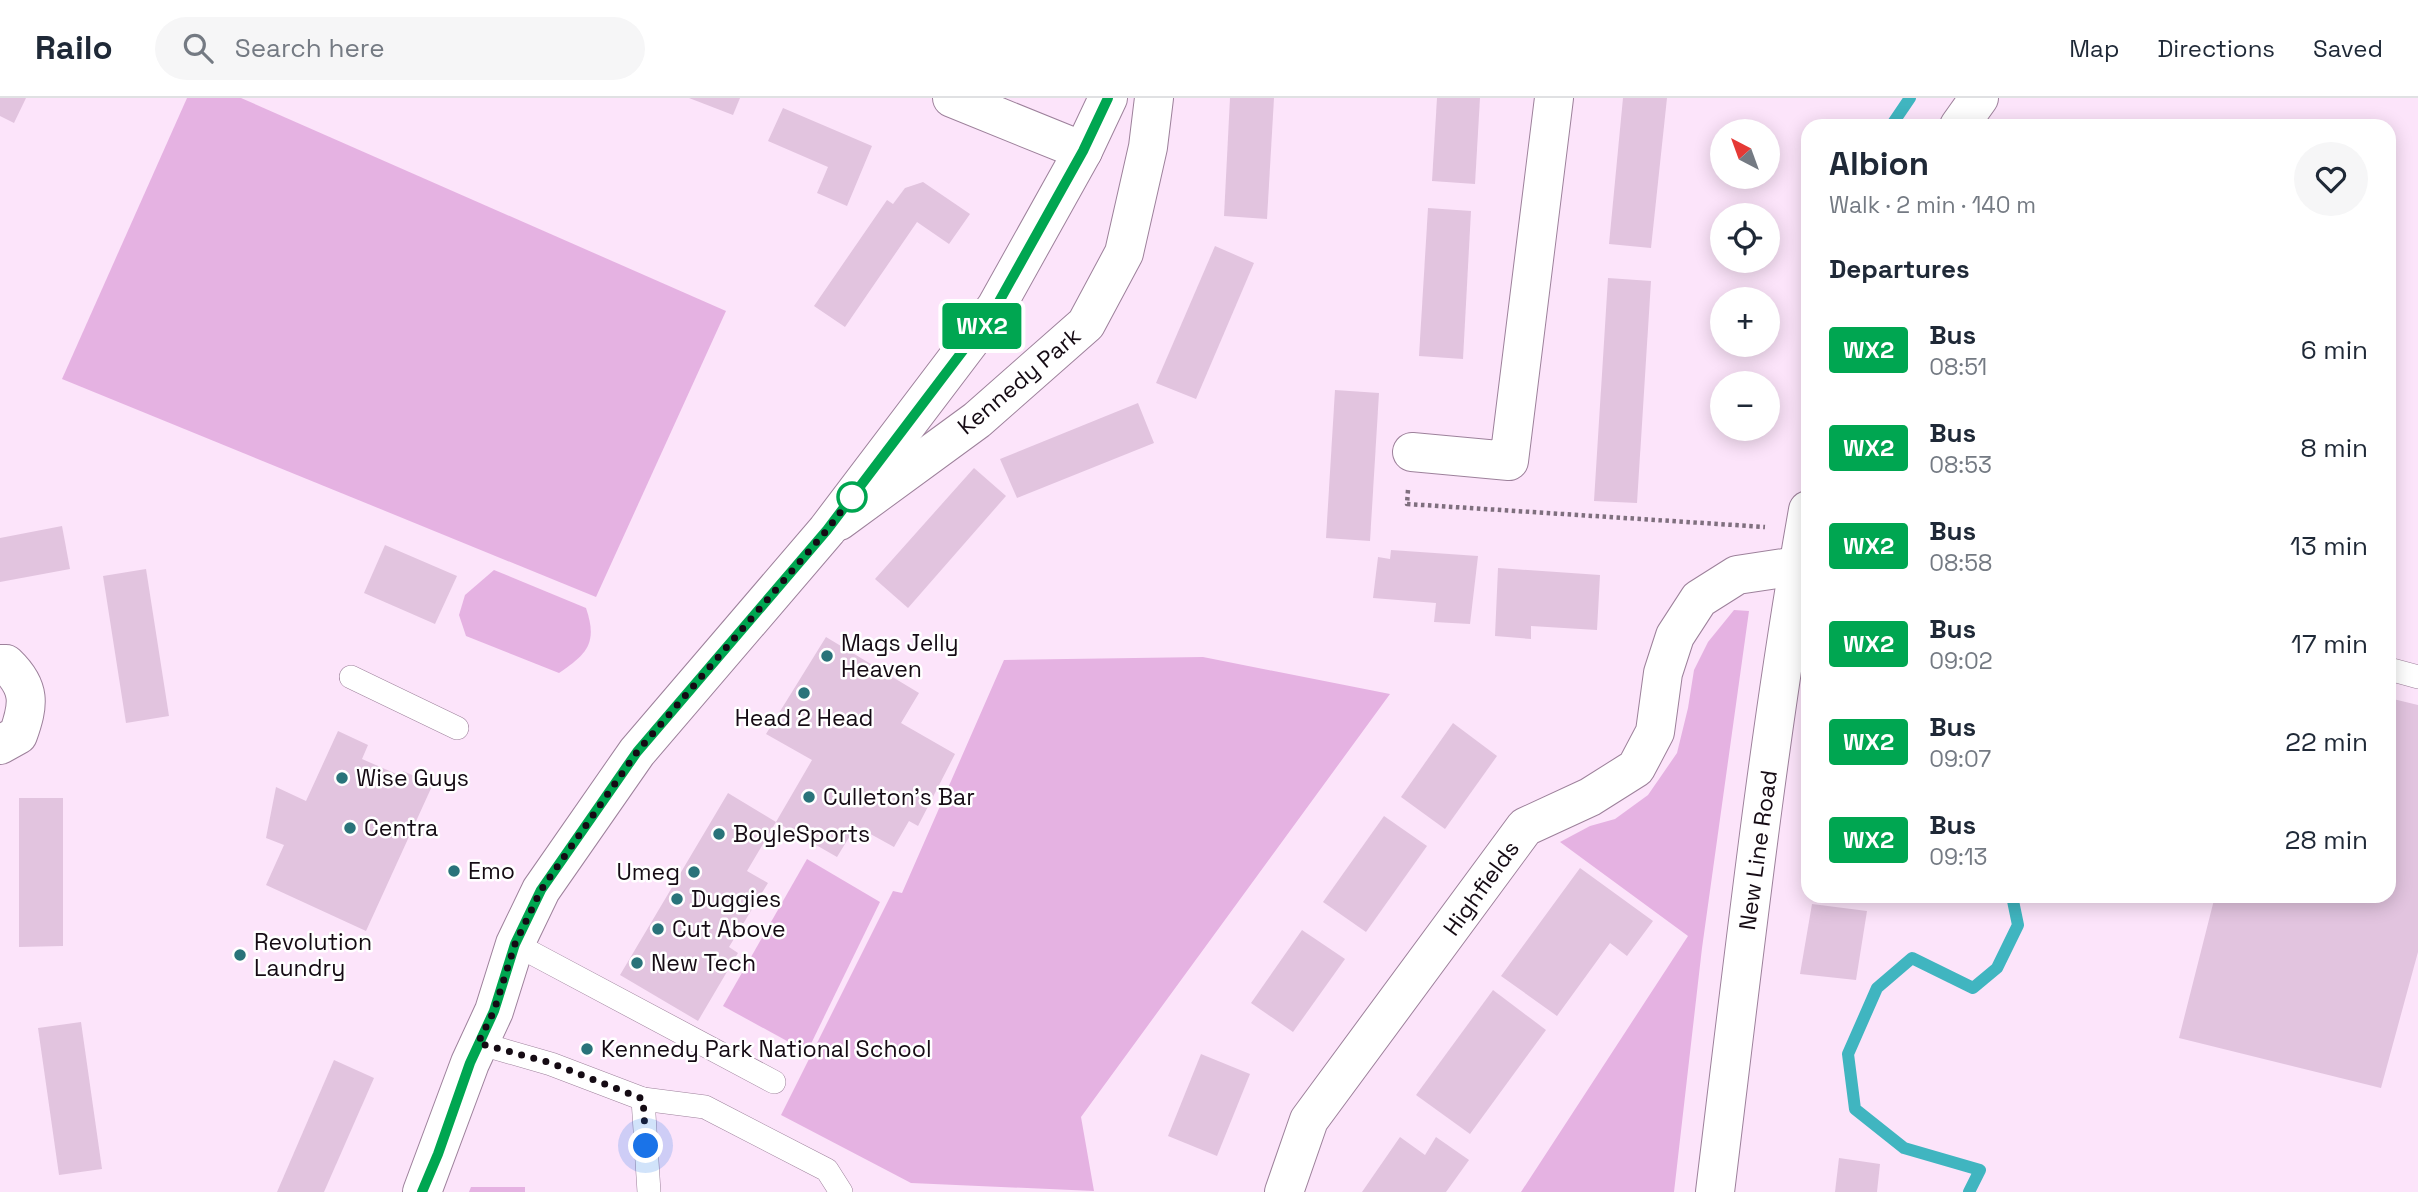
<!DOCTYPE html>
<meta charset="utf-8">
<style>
body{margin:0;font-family:"Space Grotesk",sans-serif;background:#f6f6f7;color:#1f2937;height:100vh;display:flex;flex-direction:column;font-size:26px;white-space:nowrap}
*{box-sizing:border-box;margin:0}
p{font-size:23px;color:#747a83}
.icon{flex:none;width:38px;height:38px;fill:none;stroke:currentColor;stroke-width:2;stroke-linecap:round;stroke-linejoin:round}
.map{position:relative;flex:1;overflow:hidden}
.panel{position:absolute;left:1801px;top:21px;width:595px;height:784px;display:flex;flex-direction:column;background:#fff;border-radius:21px;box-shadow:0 4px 18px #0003}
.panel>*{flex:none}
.badge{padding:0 14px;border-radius:5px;font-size:24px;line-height:46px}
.needle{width:46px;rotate:319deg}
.buttons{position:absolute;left:1710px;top:21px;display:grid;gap:14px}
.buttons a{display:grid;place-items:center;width:70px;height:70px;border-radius:50%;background:#fff;box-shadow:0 4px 18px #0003;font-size:35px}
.you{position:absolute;width:35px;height:35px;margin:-18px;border:5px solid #fff;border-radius:50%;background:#1a73e8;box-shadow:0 0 0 10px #1a73e833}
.map>.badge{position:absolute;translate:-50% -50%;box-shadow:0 0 0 4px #fff}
h2{padding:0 28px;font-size:26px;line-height:63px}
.round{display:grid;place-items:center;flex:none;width:74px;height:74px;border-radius:37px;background:#f6f6f7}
.head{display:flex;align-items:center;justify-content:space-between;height:119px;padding:0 28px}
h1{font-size:33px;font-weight:600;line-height:52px}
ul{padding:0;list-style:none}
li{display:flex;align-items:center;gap:21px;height:98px;padding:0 28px}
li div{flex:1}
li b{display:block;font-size:26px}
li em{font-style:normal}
li .badge{min-width:77px;font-weight:700;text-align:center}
header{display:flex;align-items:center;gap:42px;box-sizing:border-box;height:98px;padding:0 35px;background:#fff;border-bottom:2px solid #e0e1e3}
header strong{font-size:33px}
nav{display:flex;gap:38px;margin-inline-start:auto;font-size:24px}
.search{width:490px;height:63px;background:#f6f6f7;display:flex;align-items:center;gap:18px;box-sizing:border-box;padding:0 24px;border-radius:38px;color:#747a83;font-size:26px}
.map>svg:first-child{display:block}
</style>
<header>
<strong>Railo</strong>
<div class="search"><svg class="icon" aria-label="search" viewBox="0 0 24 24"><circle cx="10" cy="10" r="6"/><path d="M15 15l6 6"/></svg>Search here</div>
<nav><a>Map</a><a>Directions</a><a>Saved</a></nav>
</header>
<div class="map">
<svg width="2418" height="1094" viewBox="0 0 2418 1094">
<rect width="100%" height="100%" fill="#fce4fa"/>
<!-- green -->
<g fill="#e5b2e2">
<path d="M187 0H241L726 213 596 499 62 281Z"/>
<path d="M494 472 586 510C598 545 587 556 559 575L466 538 459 517 465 497Z"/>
<path d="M1734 512 1749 513 1702 850 1674 1094H1521L1688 838 1560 744 1590 728 1615 721 1648 697 1677 655 1688 610 1694 572 1708 544Z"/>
<path d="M1203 559 1390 596 1081 1019 1094 1093 911 1085 781 1017 893 793 902 795 1004 562Z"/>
<path d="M807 761 880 804 807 954 723 908Z"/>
<path d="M471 1089H525V1094H469Z"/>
</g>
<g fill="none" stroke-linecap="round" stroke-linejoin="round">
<!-- stream -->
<g stroke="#40b5c0" stroke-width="12">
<path d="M1891 28 1910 0"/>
<path d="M1969 1094 1980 1072 1904 1050 1855 1011 1848 956 1877 890 1912 860 1973 890 1997 870 2018 827 2012 798"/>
</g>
</g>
<!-- building -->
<g fill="#e2c4df">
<path d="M0 0H26L14 25 0 18Z"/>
<path d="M689 0H740L733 17Z"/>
<path d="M1230 0H1274L1267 121 1224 118Z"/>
<path d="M1437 0H1480L1475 86 1432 83Z"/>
<path d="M1623 0H1667L1651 150 1609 146Z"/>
<path d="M783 10 872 48 847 108 817 95 828 69 768 43Z"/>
<path d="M923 84 970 116 949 146 917 124 845 229 814 208 887 102 893 106 905 90Z"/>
<path d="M1428 110 1471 113 1463 261 1419 258Z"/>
<path d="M1215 148 1254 165 1196 301 1156 285Z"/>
<path d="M1608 180 1651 183 1637 405 1594 403Z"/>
<path d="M1335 292 1379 295 1370 443 1326 440Z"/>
<path d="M1138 305 1154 345 1017 400 1000 361Z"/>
<path d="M974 370 1006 398 908 510 875 481Z"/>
<path d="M62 428 70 471 0 484V440Z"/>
<path d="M385 447 457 478 435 526 364 495Z"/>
<path d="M1391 452 1478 458 1470 526 1434 524 1436 505 1373 500 1378 459 1390 461Z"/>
<path d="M1498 470 1600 477 1597 532 1531 528V541L1495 538Z"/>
<path d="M146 471 169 618 126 625 103 478Z"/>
<path d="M826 539 919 595 901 625 955 656 918 728 909 723 894 749 856 728 837 759 776 724 812 662 766 636Z"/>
<path d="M2389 600 2418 607V854L2381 990 2179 940 2215 798H2389Z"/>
<path d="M1453 625 1497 658 1445 731 1401 699Z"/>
<path d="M338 633 368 647 362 661 401 678 403 673 433 686 366 833 266 787 284 747 266 740 276 689 306 703Z"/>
<path d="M728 695 776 724 747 773 768 785 729 849 738 855 698 923 620 877Z"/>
<path d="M19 700H63V848L19 849Z"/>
<path d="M1384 718 1427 748 1366 834 1323 804Z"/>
<path d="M1580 770 1653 823 1627 858 1610 845 1557 918 1501 878Z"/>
<path d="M1812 806 1867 813 1856 882 1800 876Z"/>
<path d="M1302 832 1345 861 1293 934 1251 905Z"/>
<path d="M1493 892 1546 932 1470 1036 1416 997Z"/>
<path d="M81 924 102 1071 59 1077 38 930Z"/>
<path d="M1201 956 1250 976 1217 1058 1168 1038Z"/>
<path d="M334 962 374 980 324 1094H277Z"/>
<path d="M1400 1039 1425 1057 1436 1039 1469 1062 1446 1094H1362Z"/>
<path d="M1839 1060 1880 1066 1877 1094H1835Z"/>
</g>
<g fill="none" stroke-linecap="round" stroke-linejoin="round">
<defs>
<g id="lane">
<path d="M2389 571 2418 579"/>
<path d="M351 579 457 630"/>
<path d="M515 846 774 984"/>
<path d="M478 945 551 966 643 1001 649 1094"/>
<path d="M643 1001 705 1009 827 1072 841 1094"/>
</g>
<g id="street">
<path d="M952 0 1083 53"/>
<path d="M1412 354 1509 363 1554 0"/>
<path d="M839 423 977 322 1086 226 1124 155 1148 49 1154 0"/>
<path d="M0 566H6C31 590 29 606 18 637L0 647"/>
<path d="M1284 1094 1309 1022 1525 729 1590 699 1636 670 1655 634 1663 575 1675 538 1699 501 1737 477 1797 468"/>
</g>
<g id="secondary">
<path d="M1959 28 1979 0"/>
<path d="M422 1094 470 965 494 913 515 846 541 792 637 654 827 432 996 209 1083 53 1108 0"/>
<path d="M1715 1094C1743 866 1768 638 1808 412"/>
</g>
</defs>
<!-- lane casing -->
<use href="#lane" stroke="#9d819b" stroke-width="24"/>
<!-- street casing -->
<use href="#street" stroke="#9d819b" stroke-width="40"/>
<!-- secondary casing -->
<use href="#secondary" stroke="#9d819b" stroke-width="40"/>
<!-- path -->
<path stroke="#7f6f7e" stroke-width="4.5" stroke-dasharray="3.5 3.5" stroke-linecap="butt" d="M1408 392 1407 406 1765 429"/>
<!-- lane -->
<use href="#lane" stroke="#fff" stroke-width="23"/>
<!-- street -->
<use href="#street" stroke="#fff" stroke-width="38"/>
<!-- secondary -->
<use href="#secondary" stroke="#fff" stroke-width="38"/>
</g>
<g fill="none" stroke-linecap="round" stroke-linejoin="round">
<defs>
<path id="line" d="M422 1094 438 1056 470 965 494 913 515 846 541 792 637 654 827 432 996 209 1083 53 1108 0"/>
</defs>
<!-- line casing -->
<use href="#line" stroke="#fff" stroke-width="16"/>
<!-- line -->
<use href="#line" stroke="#00a651" stroke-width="10"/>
<!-- walk -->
<path stroke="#150b14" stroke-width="7" stroke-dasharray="0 12.6" d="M646 1048 643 1001 551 965 478 945 494 913 515 846 541 792 637 654 827 432 852 399"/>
</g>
<!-- markers -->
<circle fill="#fff" stroke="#00a651" stroke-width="3.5" cx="852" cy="399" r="14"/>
<g fill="#29737a" stroke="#fff" stroke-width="2.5">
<circle cx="827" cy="558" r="7"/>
<circle cx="804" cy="595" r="7"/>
<circle cx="342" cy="680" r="7"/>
<circle cx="809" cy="699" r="7"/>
<circle cx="350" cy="730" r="7"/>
<circle cx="719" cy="736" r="7"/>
<circle cx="454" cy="773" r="7"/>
<circle cx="694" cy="774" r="7"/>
<circle cx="677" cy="801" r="7"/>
<circle cx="658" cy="831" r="7"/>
<circle cx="240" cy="857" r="7"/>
<circle cx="637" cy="865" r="7"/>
<circle cx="587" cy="951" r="7"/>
</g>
<g text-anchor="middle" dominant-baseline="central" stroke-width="5" stroke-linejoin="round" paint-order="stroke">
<!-- street labels -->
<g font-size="23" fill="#150b14" stroke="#fff">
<text transform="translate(1019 283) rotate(-40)">Kennedy Park</text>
<text transform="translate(1758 752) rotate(-82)">New Line Road</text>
<text transform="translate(1481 790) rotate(-54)">Highfields</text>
</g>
<!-- poi labels -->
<g font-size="23" fill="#150b14" stroke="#fff" text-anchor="start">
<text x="841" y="545">Mags Jelly<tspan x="841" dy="26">Heaven</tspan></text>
<text x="804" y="620" text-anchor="middle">Head 2 Head</text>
<text x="356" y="680">Wise Guys</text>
<text x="823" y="699">Culleton's Bar</text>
<text x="364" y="730">Centra</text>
<text x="733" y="736">BoyleSports</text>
<text x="468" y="773">Emo</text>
<text x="680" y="774" text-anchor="end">Umeg</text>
<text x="691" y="801">Duggies</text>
<text x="672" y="831">Cut Above</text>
<text x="254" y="844">Revolution<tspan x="254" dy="26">Laundry</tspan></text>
<text x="651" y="865">New Tech</text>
<text x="601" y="951">Kennedy Park National School</text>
</g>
</g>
</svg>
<div class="buttons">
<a><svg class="needle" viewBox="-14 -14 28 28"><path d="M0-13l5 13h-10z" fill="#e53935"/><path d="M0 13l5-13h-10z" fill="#747a83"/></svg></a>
<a><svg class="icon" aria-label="locate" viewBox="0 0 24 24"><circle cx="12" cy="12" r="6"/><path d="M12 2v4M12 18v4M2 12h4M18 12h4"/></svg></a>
<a>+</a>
<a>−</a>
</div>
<div class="you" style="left:646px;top:1048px"></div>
<b class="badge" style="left:982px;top:228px;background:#00a651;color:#fff">WX2</b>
<section class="panel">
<div class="head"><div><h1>Albion</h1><p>Walk · 2 min · 140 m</p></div><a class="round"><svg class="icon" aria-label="heart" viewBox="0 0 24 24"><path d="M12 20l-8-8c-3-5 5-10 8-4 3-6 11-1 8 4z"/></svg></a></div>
<h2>Departures</h2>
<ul>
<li><span class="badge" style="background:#00a651;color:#fff">WX2</span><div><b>Bus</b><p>08:51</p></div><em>6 min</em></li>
<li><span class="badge" style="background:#00a651;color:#fff">WX2</span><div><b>Bus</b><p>08:53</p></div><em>8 min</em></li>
<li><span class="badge" style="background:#00a651;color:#fff">WX2</span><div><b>Bus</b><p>08:58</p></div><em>13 min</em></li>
<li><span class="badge" style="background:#00a651;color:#fff">WX2</span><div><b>Bus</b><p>09:02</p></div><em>17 min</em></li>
<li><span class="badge" style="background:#00a651;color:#fff">WX2</span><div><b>Bus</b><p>09:07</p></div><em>22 min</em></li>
<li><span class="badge" style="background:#00a651;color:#fff">WX2</span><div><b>Bus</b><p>09:13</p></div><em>28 min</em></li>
</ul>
</section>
</div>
